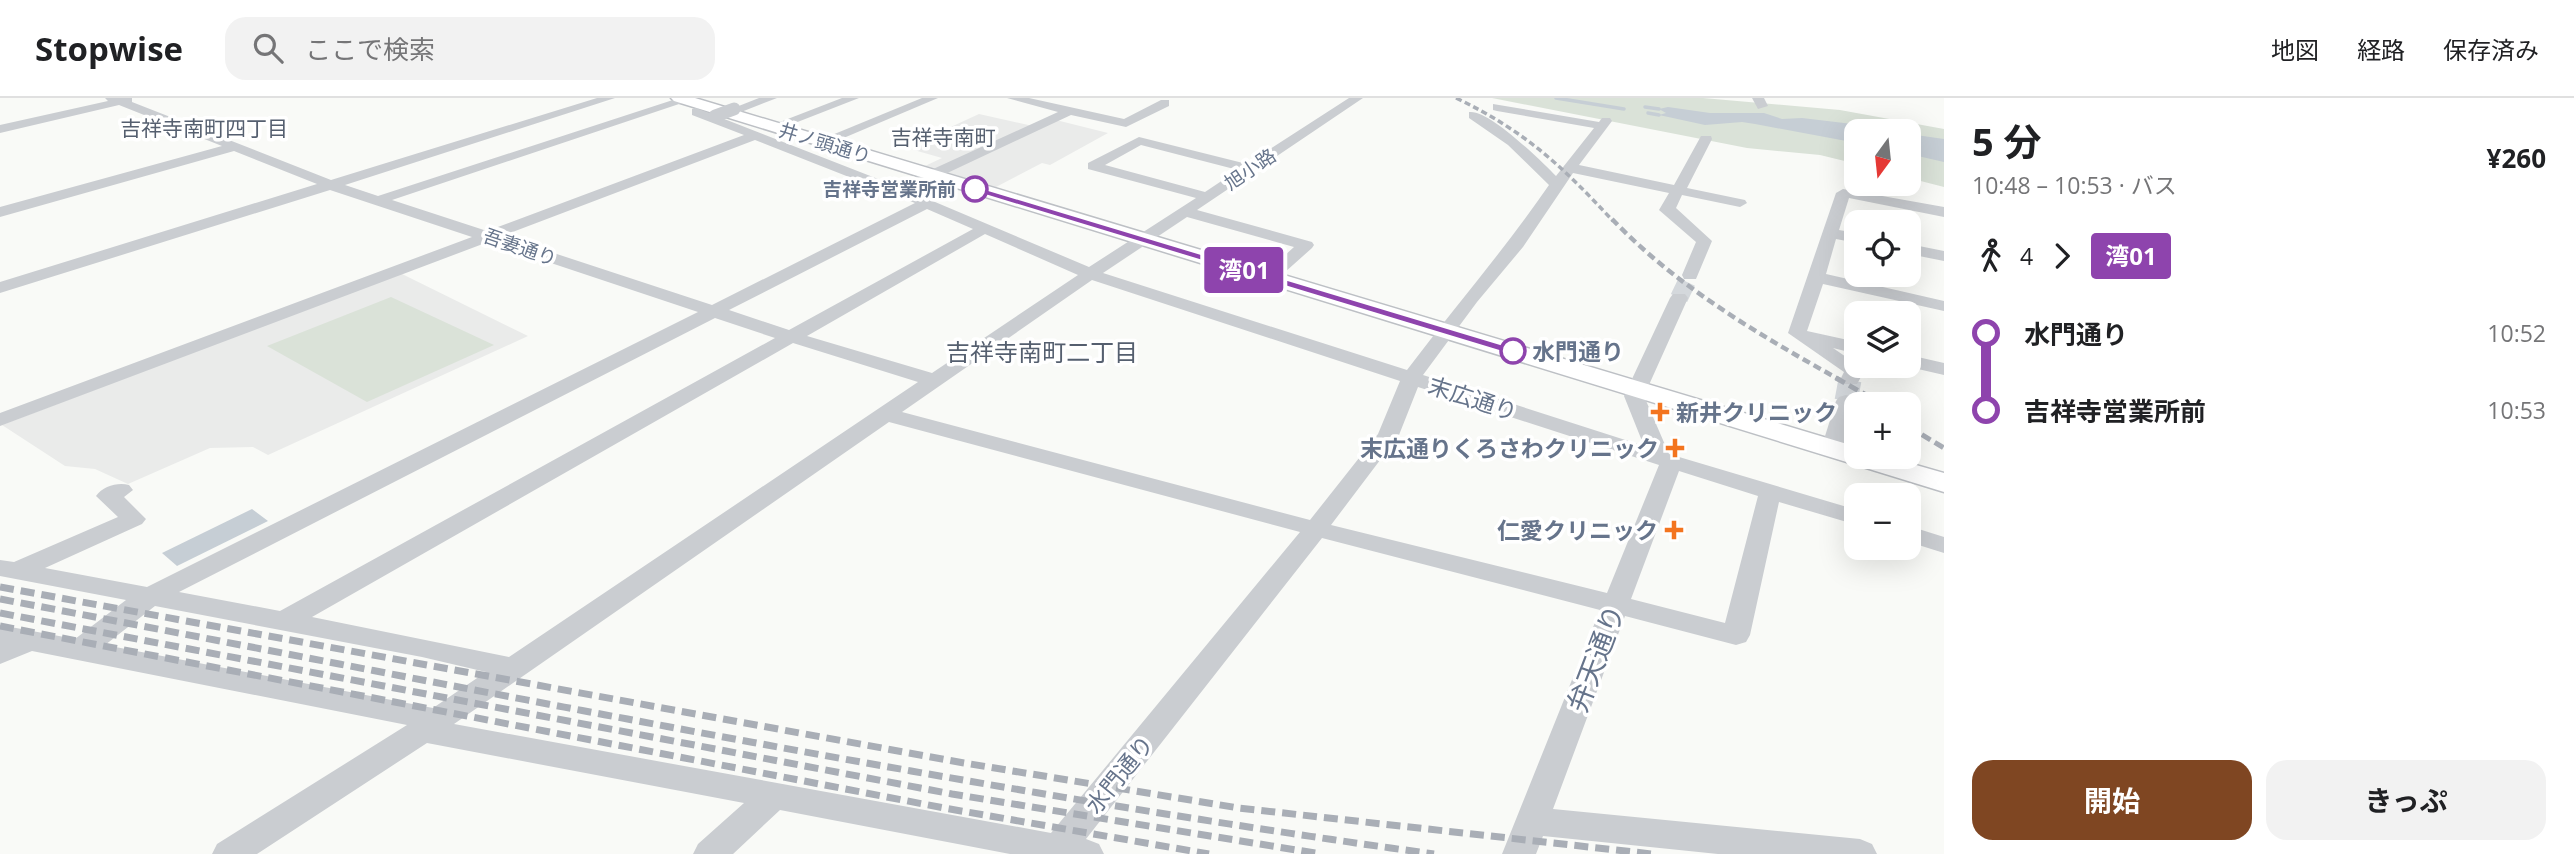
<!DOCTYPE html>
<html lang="ja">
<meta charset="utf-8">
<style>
body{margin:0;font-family:"Open Sans","Noto Sans JP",sans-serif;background:#f2f2f2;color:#202124;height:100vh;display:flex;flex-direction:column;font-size:26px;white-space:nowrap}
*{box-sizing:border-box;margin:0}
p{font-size:23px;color:#757577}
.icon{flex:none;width:38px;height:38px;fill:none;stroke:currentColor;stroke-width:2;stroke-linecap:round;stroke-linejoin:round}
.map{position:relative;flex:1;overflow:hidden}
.details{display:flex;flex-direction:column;background:#fff;width:630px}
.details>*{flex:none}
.badge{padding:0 14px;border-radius:5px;font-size:24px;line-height:46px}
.needle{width:46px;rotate:195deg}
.tools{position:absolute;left:1844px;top:21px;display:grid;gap:14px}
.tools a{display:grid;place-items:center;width:77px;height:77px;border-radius:14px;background:#fff;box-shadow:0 7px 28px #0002;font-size:35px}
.map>.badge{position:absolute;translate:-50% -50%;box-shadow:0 0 0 4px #fff}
.legs{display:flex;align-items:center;gap:10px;height:77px;padding:0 28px;font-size:23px}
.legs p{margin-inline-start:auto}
.head{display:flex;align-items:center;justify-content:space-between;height:119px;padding:0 28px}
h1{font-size:38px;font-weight:700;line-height:52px}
.action{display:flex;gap:14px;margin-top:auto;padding:14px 28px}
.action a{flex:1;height:80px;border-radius:21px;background:#7f4622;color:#fff;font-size:28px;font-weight:700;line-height:80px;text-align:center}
.action a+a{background:#f2f2f2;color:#202124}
ul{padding:0 28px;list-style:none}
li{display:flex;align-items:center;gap:24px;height:77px;font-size:26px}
li i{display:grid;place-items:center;width:10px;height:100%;margin:0 9px;background:currentColor}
li i::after{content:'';width:18px;height:18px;margin:-9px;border:5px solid;border-radius:50%;background:#fff}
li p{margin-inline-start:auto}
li:first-child i{background:linear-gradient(#0000 50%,currentColor 0)}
li:last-child i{background:linear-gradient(currentColor 50%,#0000 0)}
header{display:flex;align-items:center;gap:42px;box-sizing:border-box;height:98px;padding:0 35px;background:#fff;border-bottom:2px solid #e0e0e0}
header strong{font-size:33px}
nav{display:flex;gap:38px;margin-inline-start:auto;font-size:24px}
.search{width:490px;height:63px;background:#f2f2f2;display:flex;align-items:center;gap:18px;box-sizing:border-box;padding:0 24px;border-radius:21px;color:#757577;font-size:26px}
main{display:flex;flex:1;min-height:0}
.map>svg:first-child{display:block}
</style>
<header>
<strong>Stopwise</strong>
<div class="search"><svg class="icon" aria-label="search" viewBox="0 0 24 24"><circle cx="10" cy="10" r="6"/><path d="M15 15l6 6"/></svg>ここで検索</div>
<nav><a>地図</a><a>経路</a><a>保存済み</a></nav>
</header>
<main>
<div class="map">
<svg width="1944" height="756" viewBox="0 0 1944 756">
<rect width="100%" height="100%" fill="#f9faf7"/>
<!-- built -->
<g fill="#eaebea">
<path d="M979 16 1042 30 1056 22 1108 35 1050 67 1042 65 996 89 925 68 942 60 914 52 923 47 916 45Z"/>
<path d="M400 175 528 238 268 357 253 349 210 350 128 386 95 371 65 368 2 327Z"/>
</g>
<!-- green -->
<g fill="#dae2d8">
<path d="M1492 0H1703L1840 12 1944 31V89L1909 80V33H1857V66L1820 57 1747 50Z"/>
<path d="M391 199 494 247 367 304 267 248Z"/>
</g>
<!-- water -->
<g fill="#c6ced5">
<path d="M1668 9 1710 15H1764L1782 21 1802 20 1886 30 1896 33H1857V45L1755 26 1742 24 1705 27 1659 17 1666 15 1659 11Z"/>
<path d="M1909 36 1944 41V64L1909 56Z"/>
<path d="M252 411 268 423 177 468 162 455Z"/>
</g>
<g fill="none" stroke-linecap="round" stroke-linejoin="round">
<!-- stream -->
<g stroke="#c6ced5" stroke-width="3.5">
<path d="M1556 0 1624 11"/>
<path d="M1645 9 1659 11"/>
<path d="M1648 15 1659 17"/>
</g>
<!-- minor-tunnel-far1 -->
<path stroke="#d4d8dc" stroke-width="18" stroke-dasharray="18 9" stroke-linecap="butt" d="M1679 200 1690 177"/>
<!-- minor-tunnel -->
<path stroke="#d4d8dc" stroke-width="23" stroke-dasharray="23 11" stroke-linecap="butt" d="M1846 303 1850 282"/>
<defs>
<path id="major" d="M671 0H695L1857 349V359H1888L1944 375V394L674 3Z"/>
</defs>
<!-- major casing -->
<use href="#major" stroke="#bdc0c5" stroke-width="3"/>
<!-- minor -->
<g fill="#cacdd1" fill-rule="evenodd">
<path d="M105 0H132V4L331 82 597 0H615L345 87 378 98 679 0 691 2 392 102 487 133 744 37 692 17V11L696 10 896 88 1058 14 1007 0H1029L1124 21 1161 2H1169V8L1126 29 1071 17 909 93 1089 169 1196 100 1088 71V65L1139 39 1247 66 1349 0H1363L1197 112 1312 144 1314 147 1312 150 1275 183 1269 184 1261 179 1294 149 1187 119 1103 175 1407 272C1454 210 1505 151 1549 87L1508 47 1469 20V14C1489 11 1541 63 1556 78L1594 30 1497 13 1493 12V6L1599 24 1602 20H1610L1612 23 1579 67 1674 87 1701 38H1711L1712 41 1687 90 1745 102 1747 105 1740 109 1682 97 1676 110 1712 143 1696 181H1684L1682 177 1696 144 1659 112 1669 95 1573 75 1523 149 1477 204 1423 277 1644 348 1624 298 1670 200 1673 196H1685L1688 200 1644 298 1669 356 1857 412V427L1779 404 1750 537 1746 544 1736 547 1625 518 1553 711 1860 741 1872 746 1877 756H1718L1543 738 1536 756H1502L1600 512 1322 440 1086 741 1099 746 1104 756H1010L780 712 733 756H693L698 746 744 705 427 645 257 756H212L217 746 407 627 32 553 0 566V527L75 541 126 502 0 478V462L14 464 118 419 96 398C103 388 118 384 129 387L133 392 124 399 146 421 142 426 45 470 147 489 698 214 488 144 0 328V315L472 139 330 92 0 195V184L317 86 234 53 0 119V109L222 48 119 7 0 35V27L108 3ZM755 42 915 105 712 207 502 138ZM1141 47 1238 72 1205 94 1105 67ZM927 111 973 131 789 232 729 212ZM985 136 1078 177 932 275 807 238ZM1092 182 1400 283 1378 336 1310 422 902 314ZM715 220 775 240 280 513 179 494ZM793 245 918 284 509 559 312 519ZM1418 289 1659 367 1607 495 1331 427 1399 337ZM889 324 1300 434 1051 735 454 626ZM1679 373 1758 398 1725 525 1631 501ZM155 508 422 559 486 574 433 610 105 547Z"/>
<path d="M759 0H777L731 18 721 15Z"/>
<path d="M842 0H859L777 32 773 33 767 29Z"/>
<path d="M922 0H938L827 47H817L815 44Z"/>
<path d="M1752 0H1764L1768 8 1758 11Z"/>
<path d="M1843 91 1944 109V119L1849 100 1839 132 1857 135V145L1836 141 1826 176 1944 203V213L1823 186 1807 233 1857 244V256L1833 250 1865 272 1857 286H1843L1840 282 1844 274 1788 235 1836 95Z"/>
<path d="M1909 146 1944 153V163L1909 156Z"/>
<path d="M1909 257 1944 265V277L1905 268H1909Z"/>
<path d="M1846 297 1853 299 1856 303 1843 351 1840 356H1824L1821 351 1836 303 1839 299Z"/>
<path d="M1909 428 1944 439V455L1909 444Z"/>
</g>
<!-- major -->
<use href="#major" fill="#fff" fill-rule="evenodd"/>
<!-- rail-far3 -->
<path stroke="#a9aeb6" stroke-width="3.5" stroke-dasharray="6 3.5" stroke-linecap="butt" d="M1456 0C1525 33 1562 68 1613 123"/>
<!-- rail-far2 -->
<path stroke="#a9aeb6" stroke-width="4.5" stroke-dasharray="8 4.5" stroke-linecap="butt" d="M1612 121C1677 189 1758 236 1840 282"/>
<!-- rail-far1 -->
<g stroke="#a9aeb6" stroke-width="5" stroke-dasharray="10 5" stroke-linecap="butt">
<path d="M1836 280 1882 306"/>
<path d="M1909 329 1944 350"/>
</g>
<!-- rail -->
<g stroke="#a9aeb6" stroke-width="7" stroke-dasharray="14 7" stroke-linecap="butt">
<path d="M0 489 964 665 1239 710 1652 756"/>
<path d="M0 501C477 591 953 690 1434 756"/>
<path d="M0 515 952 696 1321 756"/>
<path d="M0 528 944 710 1209 756"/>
</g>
<!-- minor-bridge -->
<path stroke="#cacdd1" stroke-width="13" d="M715 18 734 11"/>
</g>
<!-- line-1 -->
<path fill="#8e44ad" stroke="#fff" stroke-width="2" d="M975 88 1517 251 1519 253 1509 256 972 93Z"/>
<!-- markers -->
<g fill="#fff" stroke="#8e44ad" stroke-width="3.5">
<circle cx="975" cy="91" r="12"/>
<circle cx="1513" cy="253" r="12"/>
</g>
<g fill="#f3741f" stroke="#fff" stroke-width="2.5">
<path d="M1656.5 303.5h7v7h7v7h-7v7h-7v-7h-7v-7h7z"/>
<path d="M1671.5 339.5h7v7h7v7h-7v7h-7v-7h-7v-7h7z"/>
<path d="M1670.5 421.5h7v7h7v7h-7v7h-7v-7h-7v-7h7z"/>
</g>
<g text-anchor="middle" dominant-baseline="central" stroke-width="7" stroke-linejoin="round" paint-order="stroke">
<!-- far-street labels -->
<g font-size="19" fill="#66748b" stroke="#fff">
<text transform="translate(825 45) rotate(17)">井ノ頭通り</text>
<text transform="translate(1250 71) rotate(-34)">旭小路</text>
<text transform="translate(520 149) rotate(19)">吾妻通り</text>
</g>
<!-- far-stop labels -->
<g font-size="19" font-weight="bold" fill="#66748b" stroke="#fff" text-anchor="end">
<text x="956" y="91">吉祥寺営業所前</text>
</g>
<!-- far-neighbourhood labels -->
<g font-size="21" fill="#555f6f" stroke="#fff">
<text x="204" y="30">吉祥寺南町四丁目</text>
</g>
<!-- far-quarter labels -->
<g font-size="21" fill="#555f6f" stroke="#fff">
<text x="943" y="39">吉祥寺南町</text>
</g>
<!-- stop labels -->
<g font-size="23" font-weight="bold" fill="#66748b" stroke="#fff" text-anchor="start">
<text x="1532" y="253">水門通り</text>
</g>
<!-- street labels -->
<g font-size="23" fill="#66748b" stroke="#fff">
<text transform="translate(1473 300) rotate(18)">末広通り</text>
<text transform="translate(1119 676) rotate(-51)">水門通り</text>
</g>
<!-- poi labels -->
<g font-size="23" font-weight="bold" fill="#66748b" stroke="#fff" text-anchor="end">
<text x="1676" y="314" text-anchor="start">新井クリニック</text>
<text x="1659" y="350">末広通りくろさわクリニック</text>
<text x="1658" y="432">仁愛クリニック</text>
</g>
<!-- neighbourhood labels -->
<g font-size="24" fill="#555f6f" stroke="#fff">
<text x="1042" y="253">吉祥寺南町二丁目</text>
</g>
<!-- near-street labels -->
<g font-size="28" fill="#66748b" stroke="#fff">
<text transform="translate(1595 560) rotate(-69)">弁天通り</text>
</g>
</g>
</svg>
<div class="tools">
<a><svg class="needle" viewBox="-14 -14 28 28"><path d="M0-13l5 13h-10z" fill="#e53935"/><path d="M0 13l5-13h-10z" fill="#757577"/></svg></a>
<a><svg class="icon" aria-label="locate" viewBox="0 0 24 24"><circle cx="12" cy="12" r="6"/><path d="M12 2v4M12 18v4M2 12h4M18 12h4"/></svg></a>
<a><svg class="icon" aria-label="layers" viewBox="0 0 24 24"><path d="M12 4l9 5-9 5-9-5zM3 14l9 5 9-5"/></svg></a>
<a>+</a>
<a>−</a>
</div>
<b class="badge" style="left:1244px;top:172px;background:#8e44ad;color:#fff">湾01</b>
</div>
<section class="details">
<div class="head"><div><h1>5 分</h1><p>10:48 – 10:53 · バス</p></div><b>¥260</b></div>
<div class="legs"><svg class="icon" aria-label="walk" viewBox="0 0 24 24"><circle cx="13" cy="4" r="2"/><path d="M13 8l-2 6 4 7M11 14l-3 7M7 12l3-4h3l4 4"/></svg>4<svg class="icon" aria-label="forward" viewBox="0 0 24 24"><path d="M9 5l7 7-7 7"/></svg><b class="badge" style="background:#8e44ad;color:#fff">湾01</b></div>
<ul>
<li><i style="color:#8e44ad"></i><b>水門通り</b><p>10:52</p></li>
<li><i style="color:#8e44ad"></i><b>吉祥寺営業所前</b><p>10:53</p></li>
</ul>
<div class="action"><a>開始</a><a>きっぷ</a></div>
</section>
</main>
